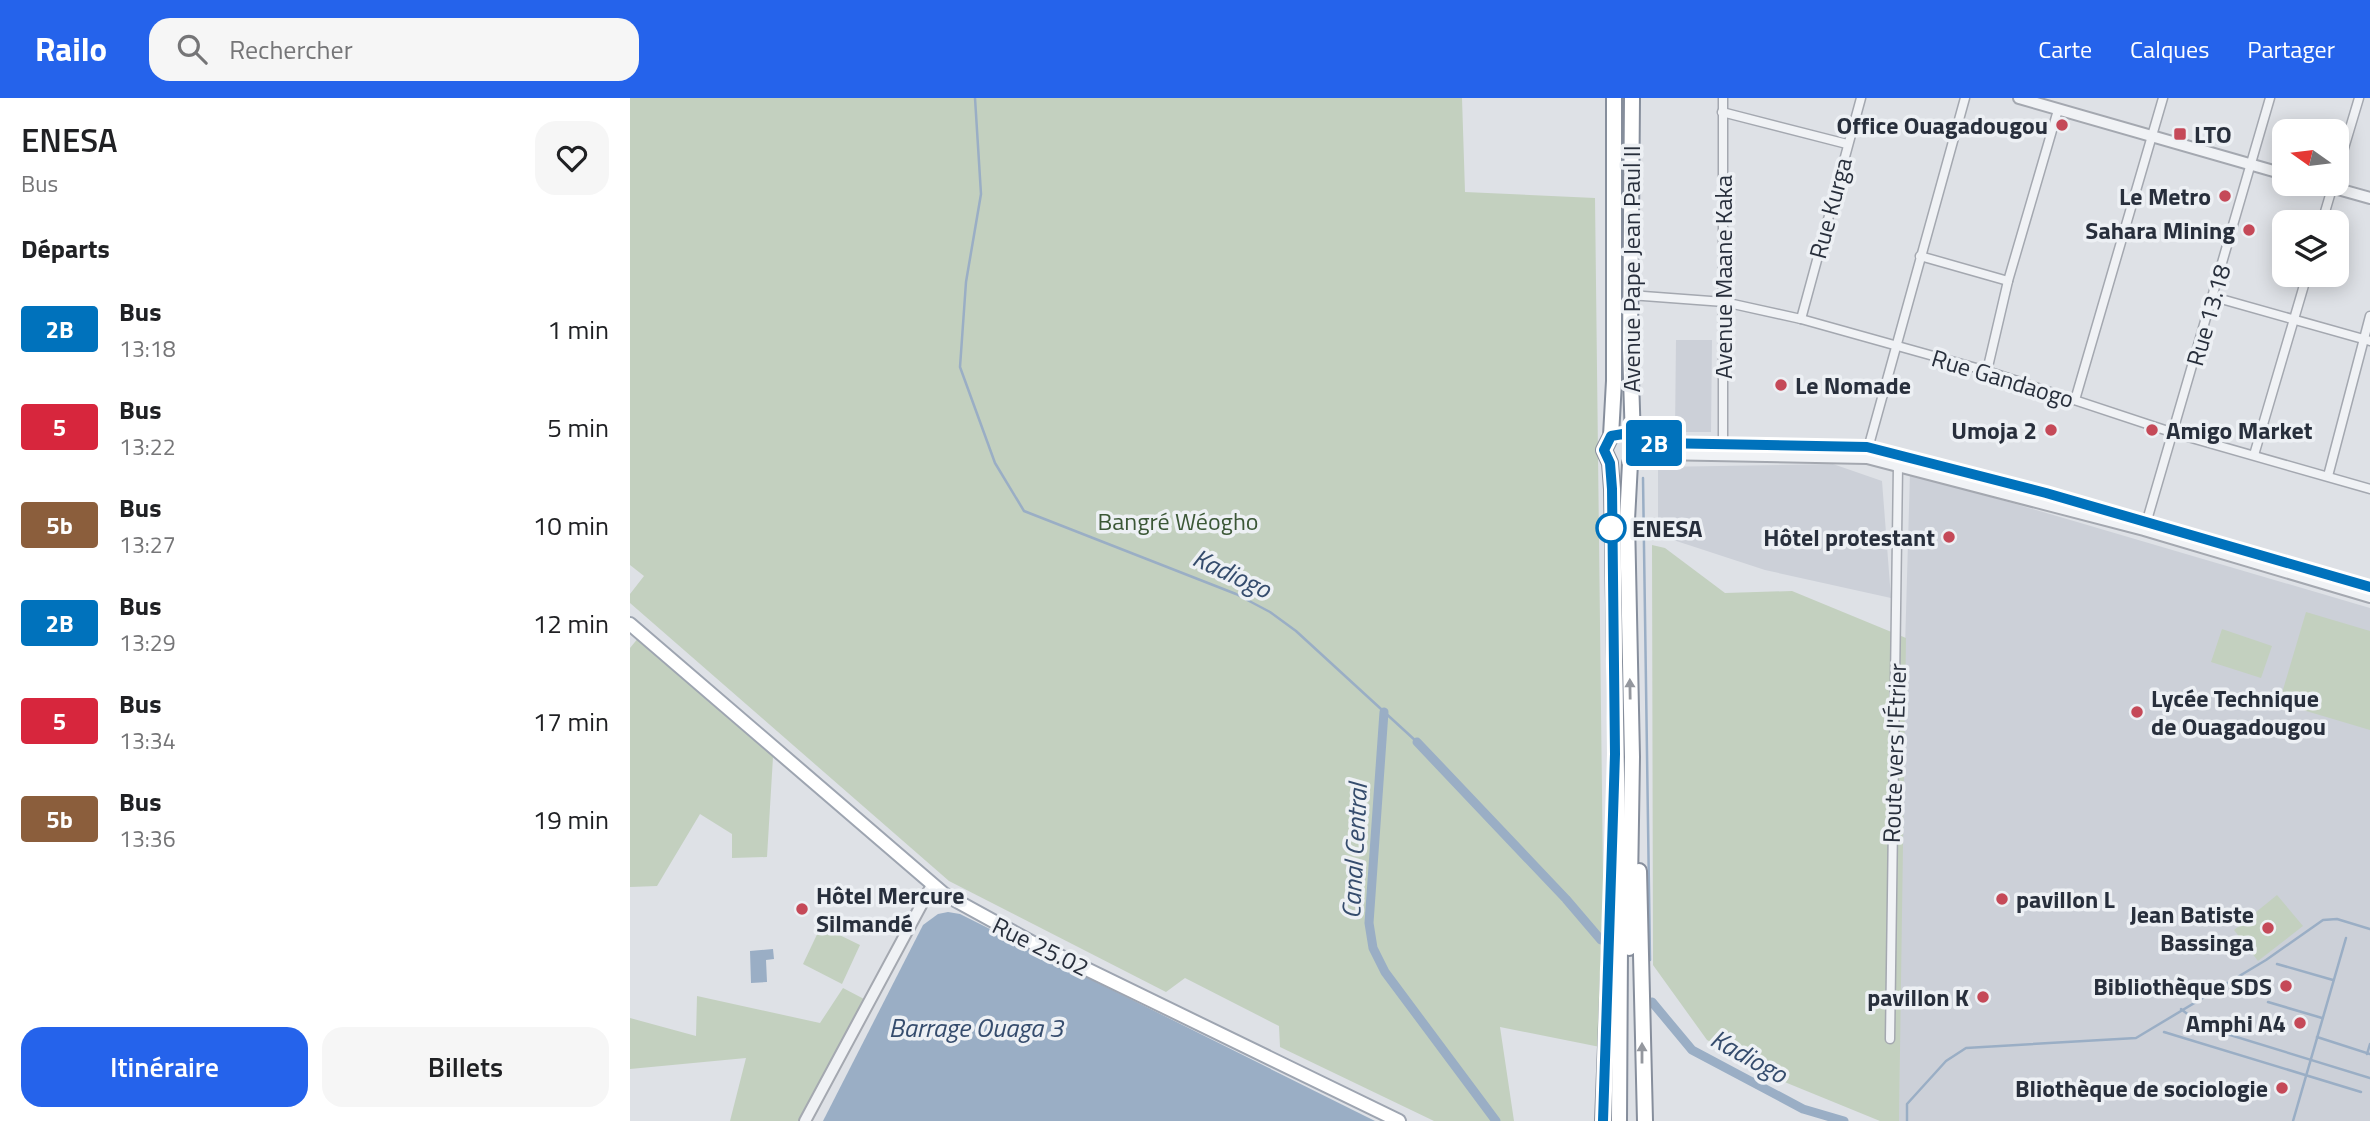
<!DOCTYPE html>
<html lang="fr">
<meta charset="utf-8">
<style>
body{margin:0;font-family:"Titillium Web",sans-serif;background:#f6f6f6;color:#202124;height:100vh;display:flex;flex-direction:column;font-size:26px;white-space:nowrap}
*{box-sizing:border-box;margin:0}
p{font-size:23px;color:#757577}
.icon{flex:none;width:38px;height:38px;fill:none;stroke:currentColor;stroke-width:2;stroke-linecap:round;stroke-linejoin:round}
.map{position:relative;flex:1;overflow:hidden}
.sheet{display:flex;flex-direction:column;background:#fff;width:630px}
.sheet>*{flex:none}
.badge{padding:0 14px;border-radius:5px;font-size:24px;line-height:46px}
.needle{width:46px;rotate:284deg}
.controls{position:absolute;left:1642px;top:21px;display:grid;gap:14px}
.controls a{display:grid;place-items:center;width:77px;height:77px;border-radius:14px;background:#fff;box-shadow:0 4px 18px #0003;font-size:35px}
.map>.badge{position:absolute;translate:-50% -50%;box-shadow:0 0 0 4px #fff}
h2{padding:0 21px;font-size:26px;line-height:63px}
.round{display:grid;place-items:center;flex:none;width:74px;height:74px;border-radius:21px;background:#f6f6f6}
.headline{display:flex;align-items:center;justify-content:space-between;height:119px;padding:0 21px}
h1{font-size:33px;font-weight:600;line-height:52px}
.button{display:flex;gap:14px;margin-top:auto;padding:14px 21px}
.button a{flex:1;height:80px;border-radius:21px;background:#2563eb;color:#fff;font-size:28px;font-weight:600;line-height:80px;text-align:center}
.button a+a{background:#f6f6f6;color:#202124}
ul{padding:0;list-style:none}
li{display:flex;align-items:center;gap:21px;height:98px;padding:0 21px}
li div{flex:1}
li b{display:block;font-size:26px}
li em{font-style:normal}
li .badge{min-width:77px;font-weight:700;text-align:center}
header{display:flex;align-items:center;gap:42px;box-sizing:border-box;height:98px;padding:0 35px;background:#2563eb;color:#fff}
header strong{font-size:33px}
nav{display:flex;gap:38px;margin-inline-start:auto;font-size:24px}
.search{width:490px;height:63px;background:#f6f6f6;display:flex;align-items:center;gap:18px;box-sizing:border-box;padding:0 24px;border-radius:21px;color:#757577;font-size:26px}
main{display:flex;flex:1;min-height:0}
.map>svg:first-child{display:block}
</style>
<header>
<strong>Railo</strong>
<div class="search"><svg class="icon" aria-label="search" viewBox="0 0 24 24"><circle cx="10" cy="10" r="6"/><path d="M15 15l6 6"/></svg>Rechercher</div>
<nav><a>Carte</a><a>Calques</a><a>Partager</a></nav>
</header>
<main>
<section class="sheet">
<div class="headline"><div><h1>ENESA</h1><p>Bus</p></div><a class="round"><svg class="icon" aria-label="heart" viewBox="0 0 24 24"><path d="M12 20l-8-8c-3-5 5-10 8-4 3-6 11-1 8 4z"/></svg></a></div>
<h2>Départs</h2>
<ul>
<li><span class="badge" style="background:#0072bc;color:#fff">2B</span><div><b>Bus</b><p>13:18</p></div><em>1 min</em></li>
<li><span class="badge" style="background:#d7263d;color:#fff">5</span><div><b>Bus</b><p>13:22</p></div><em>5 min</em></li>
<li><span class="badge" style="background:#8b5e3c;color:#fff">5b</span><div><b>Bus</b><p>13:27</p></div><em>10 min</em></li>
<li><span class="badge" style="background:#0072bc;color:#fff">2B</span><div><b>Bus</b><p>13:29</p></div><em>12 min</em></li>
<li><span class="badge" style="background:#d7263d;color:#fff">5</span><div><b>Bus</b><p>13:34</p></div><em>17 min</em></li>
<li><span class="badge" style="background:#8b5e3c;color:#fff">5b</span><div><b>Bus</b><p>13:36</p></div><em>19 min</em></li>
</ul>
<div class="button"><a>Itinéraire</a><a>Billets</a></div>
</section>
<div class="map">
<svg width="1740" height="1023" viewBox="0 0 1740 1023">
<rect width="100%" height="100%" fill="#dee1e6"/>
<!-- built -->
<g fill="#ccd0d8">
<path d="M1046 242H1082L1081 334H1045Z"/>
<path d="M1203 366 1252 383 1261 500 1135 472 1028 437V369Z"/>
<path d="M1280 375 1740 510V1023H1269L1271 689Z"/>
</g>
<!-- green -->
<g fill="#c3d0bf">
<path d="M0 0H832L835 94 965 100 975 950 870 929 884 1023H804L650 949 649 928 555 880 536 894 319 783 0 505V496L14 478 0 467Z"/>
<path d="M1022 447 1035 450 1095 495 1162 493 1276 540 1269 1023H1250L1157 985 1077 942 1023 867Z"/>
<path d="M1676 514 1740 533V632L1649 605Z"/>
<path d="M1592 531 1642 548 1631 580 1581 564Z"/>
<path d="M9 539 143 659 137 759 102 760V736L70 716 27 788 0 789V550Z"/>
<path d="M1647 797 1673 828 1628 863 1604 832Z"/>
<path d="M191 828 230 847 212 886 173 866Z"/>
<path d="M213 890 234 901 169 1023H100L116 960 0 971V920L66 938 67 898 190 925Z"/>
</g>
<!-- water -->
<g fill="#9aaec5">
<path d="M318 814 330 816 745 1023H193L293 827 308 816Z"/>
<path d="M143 851 144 861 136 862 137 884 121 885 120 853Z"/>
</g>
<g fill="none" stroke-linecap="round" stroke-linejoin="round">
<!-- stream -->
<g stroke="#9aaec5" stroke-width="2.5">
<path d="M345 0 351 96 336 184 330 269 365 365 394 413 606 496 640 514 666 533 787 644"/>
<path d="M1013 380 1020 862"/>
<path d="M1647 866 1703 882"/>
<path d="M1638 904 1692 920"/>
<path d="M1551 911 1574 929 1740 980"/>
<path d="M1534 934 1731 994"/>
<path d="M1687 939 1740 956"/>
<path d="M1737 956 1740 946"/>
<path d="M1277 1023V1006L1316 963 1336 950 1506 940 1636 862 1693 822 1707 821 1740 831"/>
<path d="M1663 1023 1716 840"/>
</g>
<!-- canal -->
<g stroke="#9aaec5" stroke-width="9">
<path d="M754 614 739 825 743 850 755 874 866 1023"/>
<path d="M787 644 936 801 971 842"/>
<path d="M1022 904 1062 952 1173 1011 1214 1023"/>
</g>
<defs>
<g id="minor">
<path d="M1093 0V350"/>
<path d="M1092 14 1217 46"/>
<path d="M1706 77 1729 0"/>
<path d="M1692 124 1703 87"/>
<path d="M1290 158 1378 183"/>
<path d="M1000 197 1094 204 1171 221 1357 273 1544 335 1740 391"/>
<path d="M1584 199 1740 243"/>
<path d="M1171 221 1231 0"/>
<path d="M1357 273 1378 183 1428 12"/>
<path d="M1445 302 1533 0"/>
<path d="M1237 354 1335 0"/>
<path d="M1624 357 1677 177"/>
<path d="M1698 378 1740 218"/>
<path d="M1515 429 1640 0"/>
<path d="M1260 941 1268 368"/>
</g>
<g id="tertiary">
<path d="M1389 0 1654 76"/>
<path d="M1690 86 1740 100"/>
<path d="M1003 342 1054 346 1237 349 1416 395 1740 489"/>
<path d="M1000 365 1027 356 1237 360 1514 432 1740 499"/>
<path d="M175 1023 302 787"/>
</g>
<path id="primary" d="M0 526 314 796 405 846 769 1023"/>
<g id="trunk">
<path d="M984 0V283L981 338 974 352 980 365 982 391 990 848 989 1023"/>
<path d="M1009 773 1015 1023"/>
<path d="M999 850 1002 659 997 422 1000 365 1006 351 1003 342 1000 250 1002 0"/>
<path d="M973 1023 981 825"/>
</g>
</defs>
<!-- minor casing -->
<use href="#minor" stroke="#a4a8b0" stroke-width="11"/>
<!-- tertiary casing -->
<use href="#tertiary" stroke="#a4a8b0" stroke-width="14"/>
<!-- primary casing -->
<use href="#primary" stroke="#9ea5b1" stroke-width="16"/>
<!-- trunk casing -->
<use href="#trunk" stroke="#868e9c" stroke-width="18"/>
<!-- minor -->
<use href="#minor" stroke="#f0f2f5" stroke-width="8"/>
<!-- tertiary -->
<use href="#tertiary" stroke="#f0f2f5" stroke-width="10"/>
<!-- primary -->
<use href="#primary" stroke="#fff" stroke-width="12"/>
<!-- trunk -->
<use href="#trunk" stroke="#fff" stroke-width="14"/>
</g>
<!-- one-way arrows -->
<defs><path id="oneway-solid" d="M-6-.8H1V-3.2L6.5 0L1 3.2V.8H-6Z" transform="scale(1.75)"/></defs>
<g fill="#94979e">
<use href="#oneway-solid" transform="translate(1000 591) rotate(-91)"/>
<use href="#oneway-solid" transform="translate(1012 955) rotate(-90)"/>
</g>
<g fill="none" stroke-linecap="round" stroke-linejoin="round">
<defs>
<path id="line" d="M973 1023 985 656 982 391 980 365 974 352 981 338 993 336 1003 342 1028 345 1237 349 1416 395 1740 489"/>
</defs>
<!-- line casing -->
<use href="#line" stroke="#fff" stroke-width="16"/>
<!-- line -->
<use href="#line" stroke="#0072bc" stroke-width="10"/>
</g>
<!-- markers -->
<g fill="#c54958" stroke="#edf0f4" stroke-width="2.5">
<circle cx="1432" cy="27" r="7"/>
<rect x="1543" y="29" width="14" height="14" rx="3.5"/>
<circle cx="1595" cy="98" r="7"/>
<circle cx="1619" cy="132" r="7"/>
<circle cx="1151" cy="287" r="7"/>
<circle cx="1421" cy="332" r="7"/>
<circle cx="1522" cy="332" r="7"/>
<circle cx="1319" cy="439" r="7"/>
<circle cx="1507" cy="614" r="7"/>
<circle cx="1372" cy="801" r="7"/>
<circle cx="172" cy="811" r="7"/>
<circle cx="1638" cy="830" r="7"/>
<circle cx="1656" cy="888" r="7"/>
<circle cx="1353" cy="899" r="7"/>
<circle cx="1670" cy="925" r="7"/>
<circle cx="1652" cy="990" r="7"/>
</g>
<circle fill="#fff" stroke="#0072bc" stroke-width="3.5" cx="981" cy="430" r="14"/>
<g text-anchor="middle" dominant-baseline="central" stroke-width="7" stroke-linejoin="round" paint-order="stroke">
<!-- poi labels -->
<g font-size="24" font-weight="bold" fill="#282f3c" stroke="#edf0f4" text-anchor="end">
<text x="1418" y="27">Office Ouagadougou</text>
<text x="1564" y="36" text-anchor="start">LTO</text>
<text x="1581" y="98">Le Metro</text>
<text x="1605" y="132">Sahara Mining</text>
<text x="1165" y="287" text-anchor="start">Le Nomade</text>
<text x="1407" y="332">Umoja 2</text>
<text x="1536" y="332" text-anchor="start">Amigo Market</text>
<text x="1305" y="439">Hôtel protestant</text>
<text x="1521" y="600" text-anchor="start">Lycée Technique<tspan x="1521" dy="28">de Ouagadougou</tspan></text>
<text x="186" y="797" text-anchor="start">Hôtel Mercure<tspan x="186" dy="28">Silmandé</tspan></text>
<text x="1386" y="801" text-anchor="start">pavillon L</text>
<text x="1624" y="816">Jean Batiste<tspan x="1624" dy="28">Bassinga</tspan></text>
<text x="1642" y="888">Bibliothèque SDS</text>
<text x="1339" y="899">pavillon K</text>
<text x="1656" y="925">Amphi A4</text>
<text x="1638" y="990">Bliothèque de sociologie</text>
</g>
<!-- street labels -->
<g font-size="24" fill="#282f3c" stroke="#edf0f4">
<text transform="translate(1200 110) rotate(-75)">Rue Kurga</text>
<text transform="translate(1001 171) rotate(-90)">Avenue Pape Jean Paul II</text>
<text transform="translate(1093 179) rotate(-90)">Avenue Maane Kaka</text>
<text transform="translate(1578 217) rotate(-74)">Rue 13.18</text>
<text transform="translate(1373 280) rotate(17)">Rue Gandaogo</text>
<text transform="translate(1264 655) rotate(-88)">Route vers l'Étrier</text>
<text transform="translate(411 848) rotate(26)">Rue 25.02</text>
</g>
<!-- park labels -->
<g font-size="24" fill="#3b5736" stroke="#edf0f4">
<text x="548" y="423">Bangré Wéogho</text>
</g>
<!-- stop labels -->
<g font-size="24" font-weight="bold" fill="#282f3c" stroke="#edf0f4" text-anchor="start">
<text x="1002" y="430">ENESA</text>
</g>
<!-- water labels -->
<g font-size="26" font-style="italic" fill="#354c6d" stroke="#edf0f4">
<text transform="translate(602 475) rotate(25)">Kadiogo</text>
<text transform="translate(724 753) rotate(-87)">Canal Central</text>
<text x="346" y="929">Barrage Ouaga 3</text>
<text transform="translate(1119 958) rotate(29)">Kadiogo</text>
</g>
</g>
</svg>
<div class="controls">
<a><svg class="needle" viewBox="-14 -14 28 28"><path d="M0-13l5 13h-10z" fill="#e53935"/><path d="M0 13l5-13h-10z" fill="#757577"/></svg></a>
<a><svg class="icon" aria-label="layers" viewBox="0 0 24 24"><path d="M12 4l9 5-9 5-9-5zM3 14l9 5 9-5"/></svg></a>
</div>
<b class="badge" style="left:1024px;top:345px;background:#0072bc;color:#fff">2B</b>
</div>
</main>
